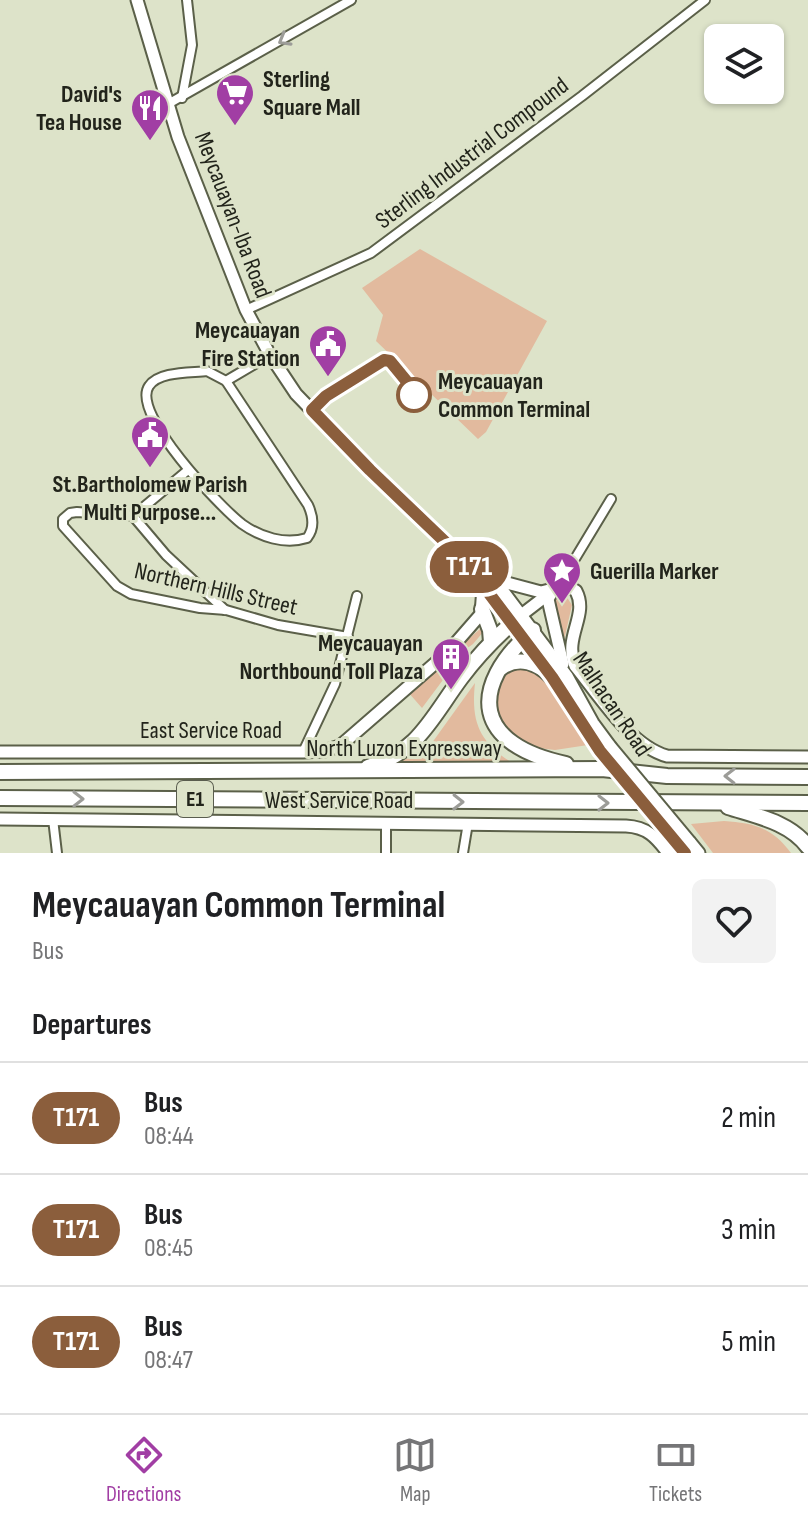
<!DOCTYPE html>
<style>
body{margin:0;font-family:"Sofia Sans Condensed",sans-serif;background:#f2f2f2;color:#202124;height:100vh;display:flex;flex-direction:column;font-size:30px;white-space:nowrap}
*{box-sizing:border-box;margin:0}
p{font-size:26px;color:#757577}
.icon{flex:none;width:44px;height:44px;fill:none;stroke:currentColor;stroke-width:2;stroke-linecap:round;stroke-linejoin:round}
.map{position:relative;height:853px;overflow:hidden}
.sheet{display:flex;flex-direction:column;background:#fff;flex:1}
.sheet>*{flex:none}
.badge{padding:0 16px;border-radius:26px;font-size:28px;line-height:52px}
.buttons{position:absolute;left:704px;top:24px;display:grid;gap:16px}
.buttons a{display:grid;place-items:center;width:80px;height:80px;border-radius:12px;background:#fff;box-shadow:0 2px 6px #0004;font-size:40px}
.map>.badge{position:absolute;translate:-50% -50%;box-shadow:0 0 0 4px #fff}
h2{padding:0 32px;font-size:30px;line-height:72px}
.round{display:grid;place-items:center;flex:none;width:84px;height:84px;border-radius:12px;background:#f2f2f2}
.summary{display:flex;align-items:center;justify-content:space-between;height:136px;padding:0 32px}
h1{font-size:38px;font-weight:700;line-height:60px}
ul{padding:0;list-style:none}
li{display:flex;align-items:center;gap:24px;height:112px;padding:0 32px;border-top:2px solid #e0e0e0}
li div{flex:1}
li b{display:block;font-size:30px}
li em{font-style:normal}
li .badge{min-width:88px;font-weight:700;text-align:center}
.menu{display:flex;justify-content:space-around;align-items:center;height:112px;border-top:2px solid #e0e0e0;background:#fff;font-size:22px;color:#757577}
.menu a{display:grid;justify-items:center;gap:4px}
.menu .active{color:#a13ea4}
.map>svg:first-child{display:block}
</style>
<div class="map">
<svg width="808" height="853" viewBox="0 0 808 853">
<rect width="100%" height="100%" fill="#dde3c9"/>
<!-- green -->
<g fill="#e2ba9e">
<path d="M420 249 547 321 486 432 478 439 376 341 383 315 362 288Z"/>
<path d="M561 595 566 596 572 605 562 649 553 599Z"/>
<path d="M480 629 484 631 473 644 466 649 422 708 408 692Z"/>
<path d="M528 668 545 678 588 745 555 750 522 746 499 724 494 694 503 674 510 669Z"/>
<path d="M475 683C471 720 478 741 511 762L401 761 422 753 429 747Z"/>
<path d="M724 821C754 823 773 828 791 853H713L691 824Z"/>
</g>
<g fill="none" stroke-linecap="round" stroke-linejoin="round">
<defs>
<g id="street">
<path d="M182 98 192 45 187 0"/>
<path d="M168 104 351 0"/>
<path d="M246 310 371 253 582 96 705 0"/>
<path d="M207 371 226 381 308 505C313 516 315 528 307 538 285 545 260 537 242 524 220 507 130 413 149 386 159 371 191 373 207 371Z"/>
<path d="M226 381 270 355"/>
<path d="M188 470 133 516 77 512 70 513 63 519V526L117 586 131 594 200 608 226 610 278 625 348 637"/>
<path d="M133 516 166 555 225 610"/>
<path d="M563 585 570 567 611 499"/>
<path d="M303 752 335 684 357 596"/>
<path d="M53 819 57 853"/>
<path d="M386 822V853"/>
<path d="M463 853 468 823"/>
</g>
<g id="secondary">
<path d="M137 0 178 137 246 310 270 355 296 394 356 456 464 560 494 579 567 676 593 723 610 746"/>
<path d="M466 562 552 677 600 751"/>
<path d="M496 580 541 592 553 589"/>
<path d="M552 592 548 599 550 608 563 664"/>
<path d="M516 619 559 586 566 585 576 591C589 616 563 636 575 666 599 695 630 746 667 756L808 757"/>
<path d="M0 752H303L324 751 340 746 447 653 481 614 483 587"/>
<path d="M0 819 626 826C647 827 656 837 668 853"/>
<path d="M690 842 699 853"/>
</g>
<g id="highway">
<path d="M482 609 490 630 491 642"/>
<path d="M533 630C466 689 475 745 566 764"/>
<path d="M501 668C519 655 538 663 552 677"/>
<path d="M368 767C418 753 432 717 461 678 476 658 493 640 512 623"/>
<path d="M0 772 602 769 667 776 808 777"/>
<path d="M0 798 808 803"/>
<path d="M728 807C756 816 790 822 808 847"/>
</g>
</defs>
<!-- street casing -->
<use href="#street" stroke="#5b6049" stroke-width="12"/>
<!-- secondary casing -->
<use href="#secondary" stroke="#5b6049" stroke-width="15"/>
<!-- highway casing -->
<use href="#highway" stroke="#5b6049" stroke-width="18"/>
<!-- street -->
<use href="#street" stroke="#fff" stroke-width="8"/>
<!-- secondary -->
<use href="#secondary" stroke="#fff" stroke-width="11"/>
<!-- highway -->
<use href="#highway" stroke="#fff" stroke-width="14"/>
<defs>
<g id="secondary-bridge">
<path d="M610 746 690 842"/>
<path d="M600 751 678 845"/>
</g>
</defs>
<!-- secondary-bridge casing -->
<use href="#secondary-bridge" stroke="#5b6049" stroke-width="15" stroke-linecap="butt"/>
<!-- secondary-bridge -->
<use href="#secondary-bridge" stroke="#fff" stroke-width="11"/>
</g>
<!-- one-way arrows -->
<defs><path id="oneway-chevron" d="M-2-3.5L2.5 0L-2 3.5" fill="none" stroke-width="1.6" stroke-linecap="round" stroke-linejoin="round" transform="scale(2)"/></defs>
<g stroke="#9c9c98">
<use href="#oneway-chevron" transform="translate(284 40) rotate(150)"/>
<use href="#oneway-chevron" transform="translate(730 776) rotate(-179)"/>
<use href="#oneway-chevron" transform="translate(78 799)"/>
<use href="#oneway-chevron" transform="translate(458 802) rotate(1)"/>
<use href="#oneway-chevron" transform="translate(603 803)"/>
</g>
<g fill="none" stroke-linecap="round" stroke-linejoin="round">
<defs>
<path id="line" d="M414 395 413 389 390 361 384 360 326 396 312 410 370 470 464 560 552 677 600 751 685 853"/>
</defs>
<!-- line casing -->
<use href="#line" stroke="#fff" stroke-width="18"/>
<!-- line -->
<use href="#line" stroke="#8b5e3c" stroke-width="12"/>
</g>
<!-- icons -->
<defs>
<symbol id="supermarket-pin" viewBox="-11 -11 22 30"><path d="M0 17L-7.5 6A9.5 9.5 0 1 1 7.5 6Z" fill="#a13ea4" stroke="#dde3c9"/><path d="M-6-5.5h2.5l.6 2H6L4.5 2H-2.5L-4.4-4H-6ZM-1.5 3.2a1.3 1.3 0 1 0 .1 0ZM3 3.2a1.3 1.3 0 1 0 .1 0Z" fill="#fff"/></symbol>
<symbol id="restaurant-pin" viewBox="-11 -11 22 30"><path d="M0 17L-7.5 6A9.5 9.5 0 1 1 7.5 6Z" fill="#a13ea4" stroke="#dde3c9"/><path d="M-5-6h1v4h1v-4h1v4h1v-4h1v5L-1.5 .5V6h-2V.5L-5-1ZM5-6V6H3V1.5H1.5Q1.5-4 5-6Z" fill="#fff"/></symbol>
<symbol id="civic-pin" viewBox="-11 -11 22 30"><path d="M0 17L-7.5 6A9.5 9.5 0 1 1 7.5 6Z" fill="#a13ea4" stroke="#dde3c9"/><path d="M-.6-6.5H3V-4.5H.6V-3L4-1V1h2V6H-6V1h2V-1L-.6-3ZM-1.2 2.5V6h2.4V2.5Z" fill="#fff"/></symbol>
<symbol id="sight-pin" viewBox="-11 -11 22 30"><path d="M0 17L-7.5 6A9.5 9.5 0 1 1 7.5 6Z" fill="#a13ea4" stroke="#dde3c9"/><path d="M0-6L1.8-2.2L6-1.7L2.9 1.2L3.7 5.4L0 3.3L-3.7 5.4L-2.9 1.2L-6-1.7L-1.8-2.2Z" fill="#fff"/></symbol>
<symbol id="building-pin" viewBox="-11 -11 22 30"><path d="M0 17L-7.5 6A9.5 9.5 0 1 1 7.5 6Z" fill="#a13ea4" stroke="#dde3c9"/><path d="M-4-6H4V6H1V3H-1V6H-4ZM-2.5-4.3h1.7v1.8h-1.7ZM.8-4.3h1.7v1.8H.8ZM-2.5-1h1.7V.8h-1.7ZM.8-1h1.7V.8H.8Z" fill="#fff"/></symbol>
</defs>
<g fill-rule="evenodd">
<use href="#supermarket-pin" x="213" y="71" width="44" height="60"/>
<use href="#restaurant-pin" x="128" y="86" width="44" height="60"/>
<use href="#civic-pin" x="306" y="322" width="44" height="60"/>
<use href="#civic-pin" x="128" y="413" width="44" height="60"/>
<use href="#sight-pin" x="540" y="549" width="44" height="60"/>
<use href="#building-pin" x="429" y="635" width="44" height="60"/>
</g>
<!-- markers -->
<circle fill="#fff" stroke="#8b5e3c" stroke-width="4" cx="414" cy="395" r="16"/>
<g text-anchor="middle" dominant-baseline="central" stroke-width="6" stroke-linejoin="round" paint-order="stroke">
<!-- shield labels -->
<rect fill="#dde3c9" stroke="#5a5d4f" stroke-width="2" x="177" y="781" width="36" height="36" rx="6"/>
<g font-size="22" font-weight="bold" fill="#22241b">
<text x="195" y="799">E1</text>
</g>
<!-- poi labels -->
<g font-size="24" font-weight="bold" fill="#22241b" stroke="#dde3c9" text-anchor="end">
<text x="263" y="79" text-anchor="start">Sterling<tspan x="263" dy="28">Square Mall</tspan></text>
<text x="122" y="94">David's<tspan x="122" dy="28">Tea House</tspan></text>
<text x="300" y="330">Meycauayan<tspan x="300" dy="28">Fire Station</tspan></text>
<text x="150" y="484" text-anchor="middle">St.Bartholomew Parish<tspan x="150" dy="28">Multi Purpose...</tspan></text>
<text x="590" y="571" text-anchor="start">Guerilla Marker</text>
<text x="423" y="643">Meycauayan<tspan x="423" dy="28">Northbound Toll Plaza</tspan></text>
</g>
<!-- street labels -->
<g font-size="24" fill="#22241b" stroke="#dde3c9">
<text transform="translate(472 153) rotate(-37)">Sterling Industrial Compound</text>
<text transform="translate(233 215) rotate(69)">Meycauayan-Iba Road</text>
<text transform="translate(216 589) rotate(13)">Northern Hills Street</text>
<text transform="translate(612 704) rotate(56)">Malhacan Road</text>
<text x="211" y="730">East Service Road</text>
<text x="404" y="748">North Luzon Expressway</text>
<text x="339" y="800">West Service Road</text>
</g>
<!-- stop labels -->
<g font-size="24" font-weight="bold" fill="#22241b" stroke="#dde3c9" text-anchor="start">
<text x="438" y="381">Meycauayan<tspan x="438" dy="28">Common Terminal</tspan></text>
</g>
</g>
</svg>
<div class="buttons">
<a><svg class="icon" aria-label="layers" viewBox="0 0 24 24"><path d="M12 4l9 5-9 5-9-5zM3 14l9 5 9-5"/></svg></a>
</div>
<b class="badge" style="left:469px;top:567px;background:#8b5e3c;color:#fff">T171</b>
</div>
<section class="sheet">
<div class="summary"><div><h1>Meycauayan Common Terminal</h1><p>Bus</p></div><a class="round"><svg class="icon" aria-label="heart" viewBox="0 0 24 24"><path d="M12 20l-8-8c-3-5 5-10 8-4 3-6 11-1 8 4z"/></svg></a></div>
<h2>Departures</h2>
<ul>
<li><span class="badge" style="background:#8b5e3c;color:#fff">T171</span><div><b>Bus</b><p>08:44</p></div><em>2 min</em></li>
<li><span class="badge" style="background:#8b5e3c;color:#fff">T171</span><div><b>Bus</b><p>08:45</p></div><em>3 min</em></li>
<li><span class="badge" style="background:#8b5e3c;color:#fff">T171</span><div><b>Bus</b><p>08:47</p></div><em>5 min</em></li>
</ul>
</section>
<nav class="menu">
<a class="active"><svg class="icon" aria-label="directions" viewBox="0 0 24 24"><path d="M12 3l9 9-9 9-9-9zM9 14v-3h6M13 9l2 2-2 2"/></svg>Directions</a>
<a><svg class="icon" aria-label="map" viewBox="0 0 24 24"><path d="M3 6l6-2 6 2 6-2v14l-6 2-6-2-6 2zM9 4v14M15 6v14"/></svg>Map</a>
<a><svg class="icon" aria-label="tickets" viewBox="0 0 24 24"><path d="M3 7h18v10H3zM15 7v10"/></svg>Tickets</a>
</nav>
